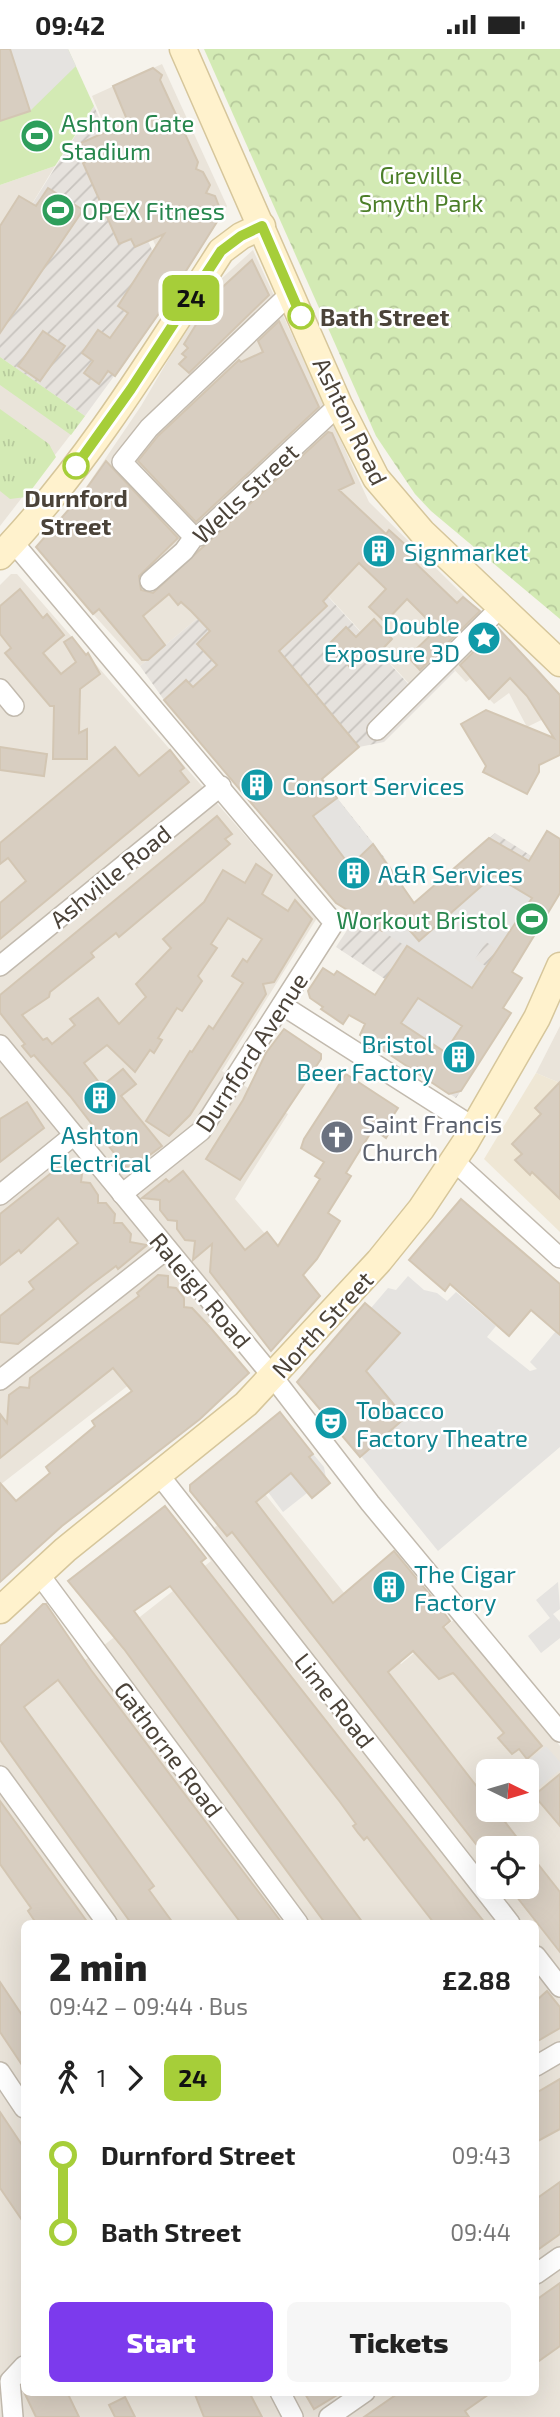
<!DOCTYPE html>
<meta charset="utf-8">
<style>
body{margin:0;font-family:"Exo 2",sans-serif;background:#f6f6f6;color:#222;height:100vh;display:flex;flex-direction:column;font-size:26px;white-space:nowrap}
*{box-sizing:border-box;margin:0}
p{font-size:23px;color:#767676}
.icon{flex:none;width:38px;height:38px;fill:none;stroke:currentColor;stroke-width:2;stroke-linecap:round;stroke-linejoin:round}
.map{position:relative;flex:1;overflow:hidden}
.side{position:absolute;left:21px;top:1871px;width:518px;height:476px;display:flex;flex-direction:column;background:#fff;border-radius:10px;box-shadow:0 7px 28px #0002}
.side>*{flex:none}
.badge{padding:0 14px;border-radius:10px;font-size:24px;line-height:46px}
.needle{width:46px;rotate:95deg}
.buttons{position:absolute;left:476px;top:1710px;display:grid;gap:14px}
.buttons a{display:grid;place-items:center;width:63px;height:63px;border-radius:10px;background:#fff;box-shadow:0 7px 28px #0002;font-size:35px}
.map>.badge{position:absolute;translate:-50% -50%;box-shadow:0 0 0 4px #fff}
.legs{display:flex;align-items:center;gap:10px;height:77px;padding:0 28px;font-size:23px}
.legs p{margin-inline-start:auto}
.headline{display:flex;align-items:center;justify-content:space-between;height:119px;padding:0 28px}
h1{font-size:38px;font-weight:800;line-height:52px}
.action{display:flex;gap:14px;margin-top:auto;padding:14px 28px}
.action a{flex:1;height:80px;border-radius:10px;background:#7c3aed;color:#fff;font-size:28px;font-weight:800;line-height:80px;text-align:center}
.action a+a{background:#f6f6f6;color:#222}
ul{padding:0 28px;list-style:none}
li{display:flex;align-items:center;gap:24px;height:77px;font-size:26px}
li i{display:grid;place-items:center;width:10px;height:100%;margin:0 9px;background:currentColor}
li i::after{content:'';width:18px;height:18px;margin:-9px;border:5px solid;border-radius:50%;background:#fff}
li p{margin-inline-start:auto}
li:first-child i{background:linear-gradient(#0000 50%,currentColor 0)}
li:last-child i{background:linear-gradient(currentColor 50%,#0000 0)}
.status{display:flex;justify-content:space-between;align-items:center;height:49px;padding:0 35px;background:#fff;direction:ltr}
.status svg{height:19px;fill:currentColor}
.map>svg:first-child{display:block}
</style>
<div class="status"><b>09:42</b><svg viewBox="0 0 49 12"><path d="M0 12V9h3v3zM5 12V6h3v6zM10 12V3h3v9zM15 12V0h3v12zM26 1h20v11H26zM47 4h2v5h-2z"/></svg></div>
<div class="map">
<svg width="560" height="2368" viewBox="0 0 560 2368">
<defs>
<pattern id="industrial-furrows" width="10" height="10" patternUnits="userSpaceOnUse" patternTransform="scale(1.75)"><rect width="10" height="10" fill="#e6e2dd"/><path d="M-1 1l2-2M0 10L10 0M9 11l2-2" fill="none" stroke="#c7c3be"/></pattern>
<pattern id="grass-tufts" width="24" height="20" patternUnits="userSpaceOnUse" patternTransform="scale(1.75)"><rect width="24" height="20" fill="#d3eab4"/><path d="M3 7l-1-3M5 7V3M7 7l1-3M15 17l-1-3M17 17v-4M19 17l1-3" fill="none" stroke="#b7ca9c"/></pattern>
<pattern id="forest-crowns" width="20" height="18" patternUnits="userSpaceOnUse" patternTransform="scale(1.75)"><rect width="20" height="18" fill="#d3eab4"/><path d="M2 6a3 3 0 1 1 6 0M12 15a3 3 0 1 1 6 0" fill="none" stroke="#b7ca9c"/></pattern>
</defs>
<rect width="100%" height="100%" fill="#f6f3ec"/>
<!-- residential -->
<g fill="#eae4da" fill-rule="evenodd">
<path d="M162 15 227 157 221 166 156 198 92 47Z"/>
<path d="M55 117 21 173 0 206V136Z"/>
<path d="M253 201 369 453 539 621 560 646V662L527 678 509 644 494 655 470 630 466 633 443 609 414 640 328 547 198 569 140 617 93 565 143 522 78 450 141 357 210 240Z"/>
<path d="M0 308 85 367 0 477Z"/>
<path d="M11 525H17L317 869 222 1022 288 1065 235 1150 274 1195 212 1249 224 1262 0 1436V536Z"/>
<path d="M560 977V1034L536 1024Z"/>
<path d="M261 1440 401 1615 456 1569 560 1697V2368H0V1678L211 1512 197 1493ZM488 1722H527V1760H488ZM488 1799H527V1838H488ZM24 1874H536V2343H24Z"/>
</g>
<!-- industrial -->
<g fill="url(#industrial-furrows)">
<path d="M94 57 153 190 148 192 153 203 131 238 163 260 85 367 0 308V206Z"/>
<path d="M320 539 413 640 443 609 455 622 384 693 359 698 322 730 384 808 414 854 495 784 560 825V844L512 923 522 929 515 941 503 934 493 953 511 964 456 1049 414 1020 446 970 336 898 357 866 164 651 140 617 198 569Z"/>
</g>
<!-- education -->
<path fill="#efe7d5" d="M536 1024 560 1034V1183L484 1110Z"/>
<!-- grass -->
<g fill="url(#grass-tufts)">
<path d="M0 308 85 367 71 386 0 336Z"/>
<path d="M0 360 49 395 56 408 26 448 10 450 0 442Z"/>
</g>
<!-- forest -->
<path fill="url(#forest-crowns)" d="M204 0H560V570L431 462 415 445 376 387Z"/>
<!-- pitch -->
<path fill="#d3eab4" d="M0 0H68L94 57 55 117 0 136Z"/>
<!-- parking -->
<g fill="#e5e3e0">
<path d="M10 0H68L76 17 30 62Z"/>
<path d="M265 683 327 756 337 749 373 795 325 840 332 791 320 775 313 781Z"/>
<path d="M494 826 532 849 507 890 504 889 497 900 486 893 475 910 498 925 492 952 382 882 398 868 419 892Z"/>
<path d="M418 948 462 977 445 1003 401 974Z"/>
<path d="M408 1227 424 1241 437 1244 447 1252 456 1243 496 1277 487 1288 530 1322 537 1320 530 1313 556 1282 560 1286V1398L438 1502 361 1407 405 1369 366 1322 371 1259 388 1239 396 1241Z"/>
<path d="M313 1405 324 1418 326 1429 283 1463 268 1443Z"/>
<path d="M558 1533 560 1560 553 1565 560 1573V1589L541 1604 528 1587 550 1569 536 1551Z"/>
<path d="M546 1697 560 1713V1721L527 1748V1722H516Z"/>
</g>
<!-- building -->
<g fill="#d8cec1" stroke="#d3c6b3" stroke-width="2" fill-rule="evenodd">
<path d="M0 0H10L30 62 0 72Z"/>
<path d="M153 19 162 26 160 31 198 113 196 120 203 123 210 136 206 144 215 147 222 165 162 260 115 327 108 322 99 335 84 324 93 312 82 304 98 281 110 289 128 264 118 257 164 185 135 198 131 190 119 195 83 114 89 112 81 94 128 73 113 37Z"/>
<path d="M48 139 83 161 0 284V177L19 147 36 157Z"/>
<path d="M252 211 269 246 189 324 179 315 186 308 182 305 188 299 184 295 215 245Z"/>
<path d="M279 272 319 358 196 473 138 412 158 387 239 311 241 313 263 303 258 292Z"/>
<path d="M43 282 65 297 40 332 18 317Z"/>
<path d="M328 383 332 384 354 434 339 441 386 485 389 481 408 498 404 503 457 554 463 548 480 562 420 621 408 608 437 580 407 550 385 573 369 558 386 540 359 514 323 552 327 557 279 602 359 698 322 730 337 749 313 767 350 817 373 795 414 854 489 789 529 812 547 782 560 790V844L512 923 522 929 503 959 511 964 461 1042 449 1045 360 986 365 975 349 966 343 975 321 960 323 958 310 949 308 942 323 919 334 926 337 922 375 946 407 897 472 939 532 849 494 826 419 892 398 868 382 882 336 854 164 651 186 631 193 638 217 616 197 595 210 582 191 562 181 553 178 556 169 545 143 567 165 596 148 611H142L99 560 93 565 36 498 84 443 106 412 178 489 139 527 141 541 153 544ZM418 949 462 977 445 1003 401 974Z"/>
<path d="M20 540 43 569 47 565 64 586 43 604 61 625 76 613 64 593 72 588 86 606 88 604 100 625 80 640 79 684 87 680V710H53L54 657H50L5 604 11 599 0 585V557Z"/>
<path d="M374 570 392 590 373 610 365 603 349 617 330 594 346 578 356 588Z"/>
<path d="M498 579 560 646V706L539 716V723L527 745 483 723 486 717 461 675 486 661 554 689 527 647 510 629 489 650 460 616Z"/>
<path d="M0 698 47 705 44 727 0 721Z"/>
<path d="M115 698 139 727 170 701 184 719 180 722 189 733 0 890V854L26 832 8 809 0 815V794Z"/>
<path d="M217 767 232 785 225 790 230 795 119 888 116 884 102 895 91 904 94 908 50 943 49 948 22 966 43 991 47 989 52 995 75 976 70 970 98 949 119 975 146 948 136 935 171 899 163 890 204 853 223 821 245 834 256 815 272 826 262 845 288 862 295 851 312 870 274 933 263 935 266 945 190 1066 169 1087 146 1072 190 1002 192 1003 209 977 213 980 243 934 232 927 243 910 247 913 262 890 228 869 211 895 217 899 198 927 202 932 182 962 177 959 158 989 162 991 154 1004 150 1001 135 1023 107 996 84 1014 102 1037 123 1020 136 1035 121 1047 162 1097 132 1119 125 1118 70 1047 34 1006 31 1008 22 997 25 995 0 964V946Z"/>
<path d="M284 980 321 1005V1010L240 1131 206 1110 243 1051 266 1004Z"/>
<path d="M346 1025 398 1059 391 1070 395 1073 386 1089 373 1080 346 1124 351 1127 328 1164 340 1172 317 1210 303 1226 320 1247 271 1302 210 1223 212 1195 193 1211 195 1192 185 1191 177 1180V1172L168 1171 160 1161V1151L142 1149 166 1130 169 1133 183 1122 245 1201 267 1183 278 1197 320 1130 315 1127 324 1113 301 1099 304 1090Z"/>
<path d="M560 1033V1150L532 1123 530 1126 515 1111 522 1105 512 1095 541 1065 535 1059Z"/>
<path d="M27 1053 44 1079 0 1113V1070Z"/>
<path d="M65 1113 73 1114 82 1125 81 1133 90 1134 98 1146V1154H106L115 1165 114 1174H122L131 1185 130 1193 147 1196 118 1220 116 1217 92 1235 18 1295 0 1293V1267L34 1240 29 1233 78 1194 58 1169 21 1204 19 1201 0 1216V1165Z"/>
<path d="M461 1150 560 1235V1286L531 1261 509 1287 450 1235 445 1242 409 1211Z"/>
<path d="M158 1226 168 1227V1238L176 1239 184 1249V1258L192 1259 209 1277 249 1324 200 1370 62 1477 0 1533V1434L16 1452 50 1424 46 1418 95 1377 92 1372 132 1342 113 1319 0 1409V1365L7 1374 9 1346 20 1338 29 1339 30 1329 139 1247 137 1244Z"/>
<path d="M365 1254 400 1284 366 1322 405 1369 360 1408 297 1333Z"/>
<path d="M280 1363 313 1405 309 1408 330 1434 312 1449 291 1424 256 1453 333 1554 394 1502 436 1553 450 1572 443 1578 542 1697 527 1710 519 1700 512 1705 498 1689 504 1684 456 1627 453 1624 439 1630 413 1602 388 1623 488 1752V1760H495L525 1799H479L232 1483 227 1487 190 1442V1436Z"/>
<path d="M165 1457 206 1509 201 1513 485 1874H434L367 1788 364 1791 358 1784 353 1777 356 1775 340 1753 170 1537 134 1562 363 1874H325L124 1600 68 1532Z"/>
<path d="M43 1555H46L91 1621 282 1874H241L58 1631 24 1658 154 1837 149 1841 173 1874H131L0 1691V1597Z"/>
<path d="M560 1725V1777L537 1750V1744Z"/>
<path d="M0 1752 24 1785 88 1874H36L28 1862 31 1859 0 1815Z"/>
<path d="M527 1801 560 1843V1903L509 1838H527Z"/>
<path d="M0 1933 24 1969V2019L0 1983Z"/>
<path d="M547 1942 560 1958V1979L536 1993V1952Z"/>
<path d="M560 2030V2080L536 2093V2044Z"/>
<path d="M0 2063 24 2099V2174L0 2139Z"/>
<path d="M560 2133V2185L536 2202V2150Z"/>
<path d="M560 2234V2297L536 2314V2251Z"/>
<path d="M24 2343H67L79 2368H36Z"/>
<path d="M194 2343H249L262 2368H204Z"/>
<path d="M304 2343H342L314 2360Z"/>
<path d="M400 2343H492L465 2362 469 2368H364Z"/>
<path d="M125 2348 135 2368H115L109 2356Z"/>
</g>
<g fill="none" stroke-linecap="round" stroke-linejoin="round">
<defs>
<g id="street">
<path d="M194 488 122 413 149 379 291 244"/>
<path d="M13 493 334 874 201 1082 122 1145"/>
<path d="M150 532 184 502 194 488 199 487 339 356"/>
<path d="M0 640 14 657"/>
<path d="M377 681 501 558"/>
<path d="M0 917 221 737"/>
<path d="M282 956 475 1079"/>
<path d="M0 996 273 1328 370 1454 560 1683"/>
<path d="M454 1112 560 1209"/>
<path d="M0 1146 74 1086"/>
<path d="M0 1331 167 1200"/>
<path d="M160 1427 510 1874"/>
<path d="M39 1525 298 1874"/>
<path d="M0 1727 107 1874"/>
<path d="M536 1907 560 1938"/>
<path d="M536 2017 560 2003"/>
<path d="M0 2023 24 2059"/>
<path d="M536 2225 560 2208"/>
<path d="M280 2343 293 2368"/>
<path d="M13 2368 10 2332 24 2317"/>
<path d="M329 2368 365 2343"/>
</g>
<g id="secondary">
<path d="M183 0 339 356 376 429 422 483 560 614"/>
<path d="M0 507C87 416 153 307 221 202L241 187 262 177"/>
<path d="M0 1561 65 1501 246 1355 379 1212 421 1160 465 1094 537 969 560 917"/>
</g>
</defs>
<!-- street casing -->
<use href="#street" stroke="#c2baae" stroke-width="22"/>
<!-- secondary casing -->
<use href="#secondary" stroke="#d6c69b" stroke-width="29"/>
<!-- street -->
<use href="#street" stroke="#fff" stroke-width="19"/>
<!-- secondary -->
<use href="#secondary" stroke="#fff2cd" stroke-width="26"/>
</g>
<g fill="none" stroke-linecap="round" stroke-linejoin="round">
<defs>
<path id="line-1" d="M76 417 131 340 221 202 241 187 262 177 301 267"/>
</defs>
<!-- line-1 casing -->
<use href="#line-1" stroke="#fff" stroke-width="16"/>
<!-- line-1 -->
<use href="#line-1" stroke="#a6ce39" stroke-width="10"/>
</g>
<!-- icons -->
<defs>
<symbol id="stadium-disc" viewBox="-11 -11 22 22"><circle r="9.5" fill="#2e9e5b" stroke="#fff"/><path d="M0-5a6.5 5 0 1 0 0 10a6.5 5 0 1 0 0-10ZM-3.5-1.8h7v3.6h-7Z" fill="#fff"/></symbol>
<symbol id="building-disc" viewBox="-11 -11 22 22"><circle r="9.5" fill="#0f9aa8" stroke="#fff"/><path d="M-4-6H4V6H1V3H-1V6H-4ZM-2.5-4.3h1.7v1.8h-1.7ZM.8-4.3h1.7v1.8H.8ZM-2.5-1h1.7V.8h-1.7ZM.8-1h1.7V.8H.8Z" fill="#fff"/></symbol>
<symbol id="sight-disc" viewBox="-11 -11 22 22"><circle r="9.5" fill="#0f9aa8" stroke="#fff"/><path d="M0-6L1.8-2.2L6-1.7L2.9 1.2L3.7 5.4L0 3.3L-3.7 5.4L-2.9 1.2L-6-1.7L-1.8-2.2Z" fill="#fff"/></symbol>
<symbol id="church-disc" viewBox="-11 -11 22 22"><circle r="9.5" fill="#6b7280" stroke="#fff"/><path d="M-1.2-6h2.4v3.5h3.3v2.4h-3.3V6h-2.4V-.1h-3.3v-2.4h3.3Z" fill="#fff"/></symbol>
<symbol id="theatre-disc" viewBox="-11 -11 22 22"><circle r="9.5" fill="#0f9aa8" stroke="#fff"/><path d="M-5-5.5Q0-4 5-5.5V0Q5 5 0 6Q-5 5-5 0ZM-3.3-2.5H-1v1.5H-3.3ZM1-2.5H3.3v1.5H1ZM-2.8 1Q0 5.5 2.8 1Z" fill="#fff"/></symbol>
</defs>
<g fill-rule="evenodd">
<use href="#stadium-disc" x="18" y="68" width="38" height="38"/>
<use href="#stadium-disc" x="39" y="142" width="38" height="38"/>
<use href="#building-disc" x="360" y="483" width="38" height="38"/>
<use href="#sight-disc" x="465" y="570" width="38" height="38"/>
<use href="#building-disc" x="238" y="717" width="38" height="38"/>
<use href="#building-disc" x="335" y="805" width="38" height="38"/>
<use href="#stadium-disc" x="513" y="851" width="38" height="38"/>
<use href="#building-disc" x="440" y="989" width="38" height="38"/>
<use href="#building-disc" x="81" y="1030" width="38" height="38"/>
<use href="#church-disc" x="318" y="1069" width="38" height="38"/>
<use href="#theatre-disc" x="312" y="1355" width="38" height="38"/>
<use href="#building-disc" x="370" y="1519" width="38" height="38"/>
</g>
<!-- markers -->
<g fill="#fff" stroke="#a6ce39" stroke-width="3.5">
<circle cx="301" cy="267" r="12"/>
<circle cx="76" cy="417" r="12"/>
</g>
<g text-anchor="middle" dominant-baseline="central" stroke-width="5" stroke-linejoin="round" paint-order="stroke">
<!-- leisure labels -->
<g font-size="24" fill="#27864d" stroke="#fff" text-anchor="start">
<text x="61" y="73">Ashton Gate<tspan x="61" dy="28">Stadium</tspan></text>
<text x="82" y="161">OPEX Fitness</text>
<text x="508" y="870" text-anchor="end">Workout Bristol</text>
</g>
<!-- park labels -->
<g font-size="24" fill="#4c7f29" stroke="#fff">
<text x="421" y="125">Greville<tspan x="421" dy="28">Smyth Park</tspan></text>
</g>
<!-- stop labels -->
<g font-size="24" font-weight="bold" fill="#4b4339" stroke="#fff" text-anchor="start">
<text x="320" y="267">Bath Street</text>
<text x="76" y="448" text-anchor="middle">Durnford<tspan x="76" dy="28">Street</tspan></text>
</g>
<!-- street labels -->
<g font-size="24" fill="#4b4339" stroke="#fff">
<text transform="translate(351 372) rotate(64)">Ashton Road</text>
<text transform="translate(245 444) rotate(-43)">Wells Street</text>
<text transform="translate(110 827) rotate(-39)">Ashville Road</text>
<text transform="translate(251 1003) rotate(-57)">Durnford Avenue</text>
<text transform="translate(201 1241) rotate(50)">Raleigh Road</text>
<text transform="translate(322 1275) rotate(-47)">North Street</text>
<text transform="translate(335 1651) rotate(52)">Lime Road</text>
<text transform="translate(169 1700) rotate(53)">Gathorne Road</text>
</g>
<!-- culture labels -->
<g font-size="24" fill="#0d838f" stroke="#fff" text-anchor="start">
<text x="404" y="502">Signmarket</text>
<text x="460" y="575" text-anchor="end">Double<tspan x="460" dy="28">Exposure 3D</tspan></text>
<text x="282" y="736">Consort Services</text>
<text x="378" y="824">A&amp;R Services</text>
<text x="434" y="994" text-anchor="end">Bristol<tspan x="434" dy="28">Beer Factory</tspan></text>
<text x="100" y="1085" text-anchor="middle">Ashton<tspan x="100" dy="28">Electrical</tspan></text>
<text x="356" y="1360">Tobacco<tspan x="356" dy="28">Factory Theatre</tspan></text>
<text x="414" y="1524">The Cigar<tspan x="414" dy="28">Factory</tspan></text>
</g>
<!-- worship labels -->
<g font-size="24" fill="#5b616d" stroke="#fff" text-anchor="start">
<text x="362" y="1074">Saint Francis<tspan x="362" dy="28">Church</tspan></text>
</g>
</g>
</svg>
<div class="buttons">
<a><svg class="needle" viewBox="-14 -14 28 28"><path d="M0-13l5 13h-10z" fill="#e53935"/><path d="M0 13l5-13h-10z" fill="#767676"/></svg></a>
<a><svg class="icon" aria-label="locate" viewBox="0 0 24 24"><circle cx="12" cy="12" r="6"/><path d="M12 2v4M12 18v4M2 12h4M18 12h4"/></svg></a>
</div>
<b class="badge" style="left:191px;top:249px;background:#a6ce39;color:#111">24</b>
<section class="side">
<div class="headline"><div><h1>2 min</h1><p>09:42 – 09:44 · Bus</p></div><b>£2.88</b></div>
<div class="legs"><svg class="icon" aria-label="walk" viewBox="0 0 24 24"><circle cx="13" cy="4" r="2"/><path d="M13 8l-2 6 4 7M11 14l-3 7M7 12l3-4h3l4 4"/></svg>1<svg class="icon" aria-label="forward" viewBox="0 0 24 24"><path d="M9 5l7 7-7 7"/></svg><b class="badge" style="background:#a6ce39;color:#111">24</b></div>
<ul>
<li><i style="color:#a6ce39"></i><b>Durnford Street</b><p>09:43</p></li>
<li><i style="color:#a6ce39"></i><b>Bath Street</b><p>09:44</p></li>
</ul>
<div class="action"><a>Start</a><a>Tickets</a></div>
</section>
</div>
